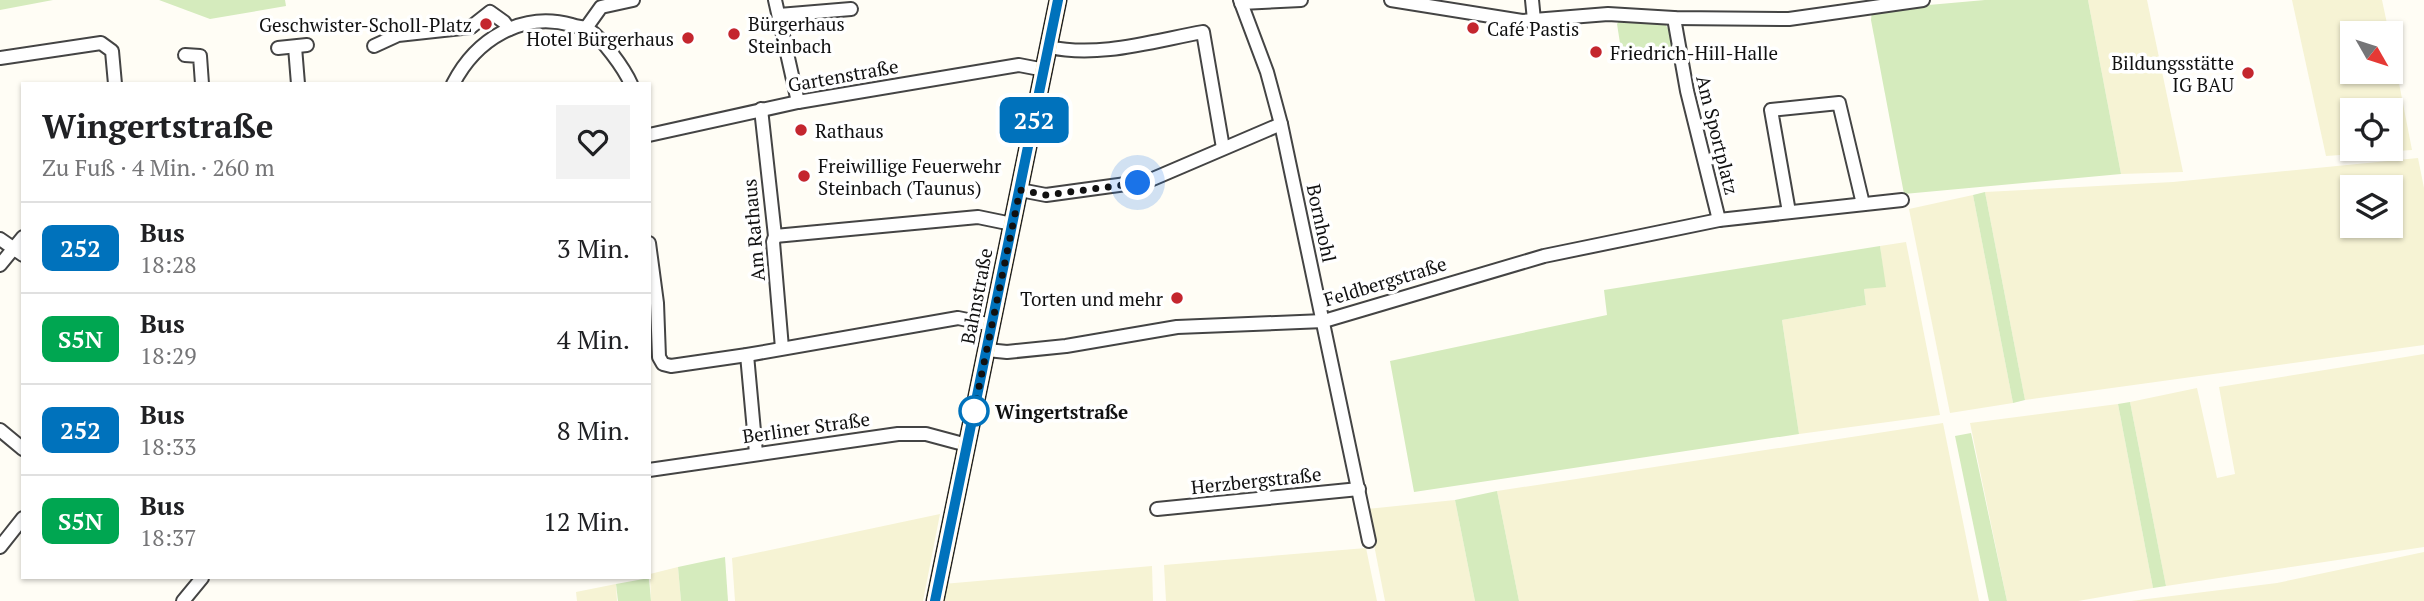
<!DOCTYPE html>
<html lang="de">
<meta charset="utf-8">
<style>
body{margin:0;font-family:"PT Serif",serif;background:#f2f2f2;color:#202124;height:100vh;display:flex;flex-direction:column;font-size:26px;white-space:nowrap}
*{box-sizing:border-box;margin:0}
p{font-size:23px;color:#757577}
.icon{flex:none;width:38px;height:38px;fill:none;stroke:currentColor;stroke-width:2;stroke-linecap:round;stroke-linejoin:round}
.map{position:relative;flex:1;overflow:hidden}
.drawer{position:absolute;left:21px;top:82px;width:630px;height:497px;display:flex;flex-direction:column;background:#fff;border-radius:0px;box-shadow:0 2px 5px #0004}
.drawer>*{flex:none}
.badge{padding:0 14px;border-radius:10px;font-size:24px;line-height:46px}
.needle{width:46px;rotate:129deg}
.controls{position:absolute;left:2340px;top:21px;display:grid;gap:14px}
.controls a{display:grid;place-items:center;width:63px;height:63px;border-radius:0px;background:#fff;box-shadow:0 2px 5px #0004;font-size:35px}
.you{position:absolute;width:35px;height:35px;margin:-18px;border:5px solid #fff;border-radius:50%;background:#1a73e8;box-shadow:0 0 0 10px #1a73e833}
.map>.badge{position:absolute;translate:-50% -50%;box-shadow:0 0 0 4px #fff}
.round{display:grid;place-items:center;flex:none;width:74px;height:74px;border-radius:0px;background:#f2f2f2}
.headline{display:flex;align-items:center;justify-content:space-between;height:119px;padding:0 21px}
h1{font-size:33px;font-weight:700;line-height:52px}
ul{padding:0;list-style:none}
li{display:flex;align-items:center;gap:21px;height:91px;padding:0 21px;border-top:2px solid #e0e0e0}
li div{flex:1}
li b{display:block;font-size:26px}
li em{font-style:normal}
li .badge{min-width:77px;font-weight:700;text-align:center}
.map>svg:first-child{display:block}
</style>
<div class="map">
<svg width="2424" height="601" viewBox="0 0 2424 601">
<rect width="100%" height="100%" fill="#fffdf5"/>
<!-- farmland -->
<g fill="#f6f3d4" fill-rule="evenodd">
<path d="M2088 0H2147L2183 172 2121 174Z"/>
<path d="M2292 0H2382L2389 33H2352V72H2390L2391 42 2412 150 2326 156ZM2352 110H2390V149H2352Z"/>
<path d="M2418 158 2424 188V345L2025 400 1985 192 2173 182ZM2352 187H2390V226H2352Z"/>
<path d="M1973 195 2013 403 1950 413 1909 209Z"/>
<path d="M1906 242 1940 415 1799 434 1782 320 1866 305 1864 289 1885 286 1880 246Z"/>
<path d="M2424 354V547L2166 586 2130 402 2197 388 2217 478 2235 474 2219 387Z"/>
<path d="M2118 404 2153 588 2078 601H2007L1970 423Z"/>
<path d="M1943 423 1979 601H1519L1497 491Z"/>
<path d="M1455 500 1475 601H1385L1367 509Z"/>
<path d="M940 514 923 601H735L732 558Z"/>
<path d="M1366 548 1377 601H1166L1164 565Z"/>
<path d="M2424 552V601H2131L2277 583Z"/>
<path d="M1152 566 1153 601H940L943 584Z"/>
<path d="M678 567 681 601H651L650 574Z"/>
<path d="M616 584 617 601H577L576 592Z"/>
</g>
<!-- green -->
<g fill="#d5ebbd">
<path d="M0 0H53L0 10Z"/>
<path d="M159 0H285L286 6 210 19Z"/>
<path d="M1985 0H2088L2121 174 1904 194 1871 20 1872 10Z"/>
<path d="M1619 21 1665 24 1671 33V52L1622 56 1617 24Z"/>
<path d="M1985 192 2025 400 2013 403 1973 195Z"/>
<path d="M1880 246 1886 287 1864 289 1866 305 1782 320 1799 434 1414 492 1390 361 1607 315 1604 290Z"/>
<path d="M2130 402 2166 586 2153 588 2118 404Z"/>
<path d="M1971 433 2007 601H1989L1955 436Z"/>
<path d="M1497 491 1519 601H1475L1455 500Z"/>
<path d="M725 557 728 601H681L678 567Z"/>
<path d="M649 578 651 601H618L616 584Z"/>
</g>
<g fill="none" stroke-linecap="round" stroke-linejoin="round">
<defs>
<g id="minor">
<path d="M775 0 798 102"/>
<path d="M1240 0 1267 72 1281 124 1369 541"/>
<path d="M1391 0 1522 21 1608 14 1674 18 1789 19 1923 0"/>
<path d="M1532 0 1534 20"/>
<path d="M1241 3 1301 0"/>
<path d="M779 15 851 9"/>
<path d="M1674 18 1687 91 1719 220"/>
<path d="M471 27 490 12 504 22 509 29"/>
<path d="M586 28 601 7 633 0"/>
<path d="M374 46 398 35 471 27"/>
<path d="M295 47 298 84"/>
<path d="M1049 47C1099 58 1153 41 1203 32L1223 148"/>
<path d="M278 48 307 45"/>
<path d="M185 55 200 56 202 84"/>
<path d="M0 58 101 43 112 51 115 84"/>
<path d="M453 84C476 39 522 11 572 25 577 27 584 27 588 29 602 38 624 68 631 84"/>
<path d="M761 109 775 236 773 242 782 348"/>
<path d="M649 135 798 102 1019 65 1045 70"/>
<path d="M1020 190 1046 195 1148 181 1281 124"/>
<path d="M1789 212 1771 110 1839 103 1863 204"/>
<path d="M775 236 978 217 1012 224"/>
<path d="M0 239 23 255"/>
<path d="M649 243 657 303 659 357 663 364 671 366 747 355 958 318 992 325"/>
<path d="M0 265 23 237"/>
<path d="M987 350 1007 352 1066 346 1177 327 1324 321 1544 256 1719 220 1902 200"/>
<path d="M747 355 756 453"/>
<path d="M0 430 23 449"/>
<path d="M649 470 898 434H926L967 445"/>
<path d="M1157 509 1359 489"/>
<path d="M0 547 23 518"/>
<path d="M183 601 202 578"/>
</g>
<path id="major" d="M935 601 1058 0"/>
</defs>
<!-- minor casing -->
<use href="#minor" stroke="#444" stroke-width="16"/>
<!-- major casing -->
<use href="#major" stroke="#222" stroke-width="19"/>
<!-- minor -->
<use href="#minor" stroke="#fff" stroke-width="12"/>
<!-- major -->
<use href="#major" stroke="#f9d66b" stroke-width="16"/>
</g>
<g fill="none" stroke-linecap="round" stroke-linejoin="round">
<defs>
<path id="line" d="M935 601 1058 0"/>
</defs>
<!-- line casing -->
<use href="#line" stroke="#fff" stroke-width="16"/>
<!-- line -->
<use href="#line" stroke="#0072bc" stroke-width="10"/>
<!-- walk -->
<path stroke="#111" stroke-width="7" stroke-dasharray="0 12.6" d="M974 411 1020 190 1046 195 1138 183"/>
</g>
<!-- markers -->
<g fill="#c4262e" stroke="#fff" stroke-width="2.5">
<circle cx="486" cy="24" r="7"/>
<circle cx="1473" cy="28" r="7"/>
<circle cx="734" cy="34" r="7"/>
<circle cx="688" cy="38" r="7"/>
<circle cx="1596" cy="52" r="7"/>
<circle cx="2248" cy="73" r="7"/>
<circle cx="801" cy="130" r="7"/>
<circle cx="804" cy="176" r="7"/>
<circle cx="1177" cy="298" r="7"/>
</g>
<circle fill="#fff" stroke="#0072bc" stroke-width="3.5" cx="974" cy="411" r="14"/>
<g text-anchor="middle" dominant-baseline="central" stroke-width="7" stroke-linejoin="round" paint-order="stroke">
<!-- poi labels -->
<g font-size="19" fill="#111" stroke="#fff" text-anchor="start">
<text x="748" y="23">Bürgerhaus<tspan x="748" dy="22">Steinbach</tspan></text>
<text x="472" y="24" text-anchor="end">Geschwister-Scholl-Platz</text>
<text x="1487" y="28">Café Pastis</text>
<text x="674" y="38" text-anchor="end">Hotel Bürgerhaus</text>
<text x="1610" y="52">Friedrich-Hill-Halle</text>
<text x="2234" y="62" text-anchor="end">Bildungsstätte<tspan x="2234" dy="22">IG BAU</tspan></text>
<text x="815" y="130">Rathaus</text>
<text x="818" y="165">Freiwillige Feuerwehr<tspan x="818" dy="22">Steinbach (Taunus)</tspan></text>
<text x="1163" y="298" text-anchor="end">Torten und mehr</text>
</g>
<!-- street labels -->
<g font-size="19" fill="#111" stroke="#fff">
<text transform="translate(843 75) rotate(-10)">Gartenstraße</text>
<text transform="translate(1718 135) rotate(76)">Am Sportplatz</text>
<text transform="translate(1322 223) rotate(78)">Bornhohl</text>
<text transform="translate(753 230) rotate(-95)">Am Rathaus</text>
<text transform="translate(1385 281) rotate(-17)">Feldbergstraße</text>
<text transform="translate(976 296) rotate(-79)">Bahnstraße</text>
<text transform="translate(806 427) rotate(-8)">Berliner Straße</text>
<text transform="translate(1256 480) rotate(-6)">Herzbergstraße</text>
</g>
<!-- stop labels -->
<g font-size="19" font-weight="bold" fill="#111" stroke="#fff" text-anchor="start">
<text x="995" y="411">Wingertstraße</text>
</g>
</g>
</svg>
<div class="controls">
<a><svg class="needle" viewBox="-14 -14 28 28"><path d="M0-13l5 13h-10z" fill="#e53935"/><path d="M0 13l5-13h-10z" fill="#757577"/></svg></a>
<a><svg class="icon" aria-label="locate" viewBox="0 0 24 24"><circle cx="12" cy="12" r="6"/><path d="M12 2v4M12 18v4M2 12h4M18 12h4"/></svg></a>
<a><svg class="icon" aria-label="layers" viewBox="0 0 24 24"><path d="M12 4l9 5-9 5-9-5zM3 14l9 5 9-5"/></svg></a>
</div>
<div class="you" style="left:1138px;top:183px"></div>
<b class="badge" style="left:1034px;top:120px;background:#0072bc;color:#fff">252</b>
<section class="drawer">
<div class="headline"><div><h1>Wingertstraße</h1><p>Zu Fuß · 4 Min. · 260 m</p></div><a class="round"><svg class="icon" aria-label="heart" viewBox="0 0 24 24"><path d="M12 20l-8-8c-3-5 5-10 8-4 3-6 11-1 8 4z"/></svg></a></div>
<ul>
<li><span class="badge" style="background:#0072bc;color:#fff">252</span><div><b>Bus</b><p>18:28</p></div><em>3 Min.</em></li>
<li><span class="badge" style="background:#00a651;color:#fff">S5N</span><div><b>Bus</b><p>18:29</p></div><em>4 Min.</em></li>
<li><span class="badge" style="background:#0072bc;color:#fff">252</span><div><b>Bus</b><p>18:33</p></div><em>8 Min.</em></li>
<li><span class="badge" style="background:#00a651;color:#fff">S5N</span><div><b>Bus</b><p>18:37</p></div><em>12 Min.</em></li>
</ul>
</section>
</div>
